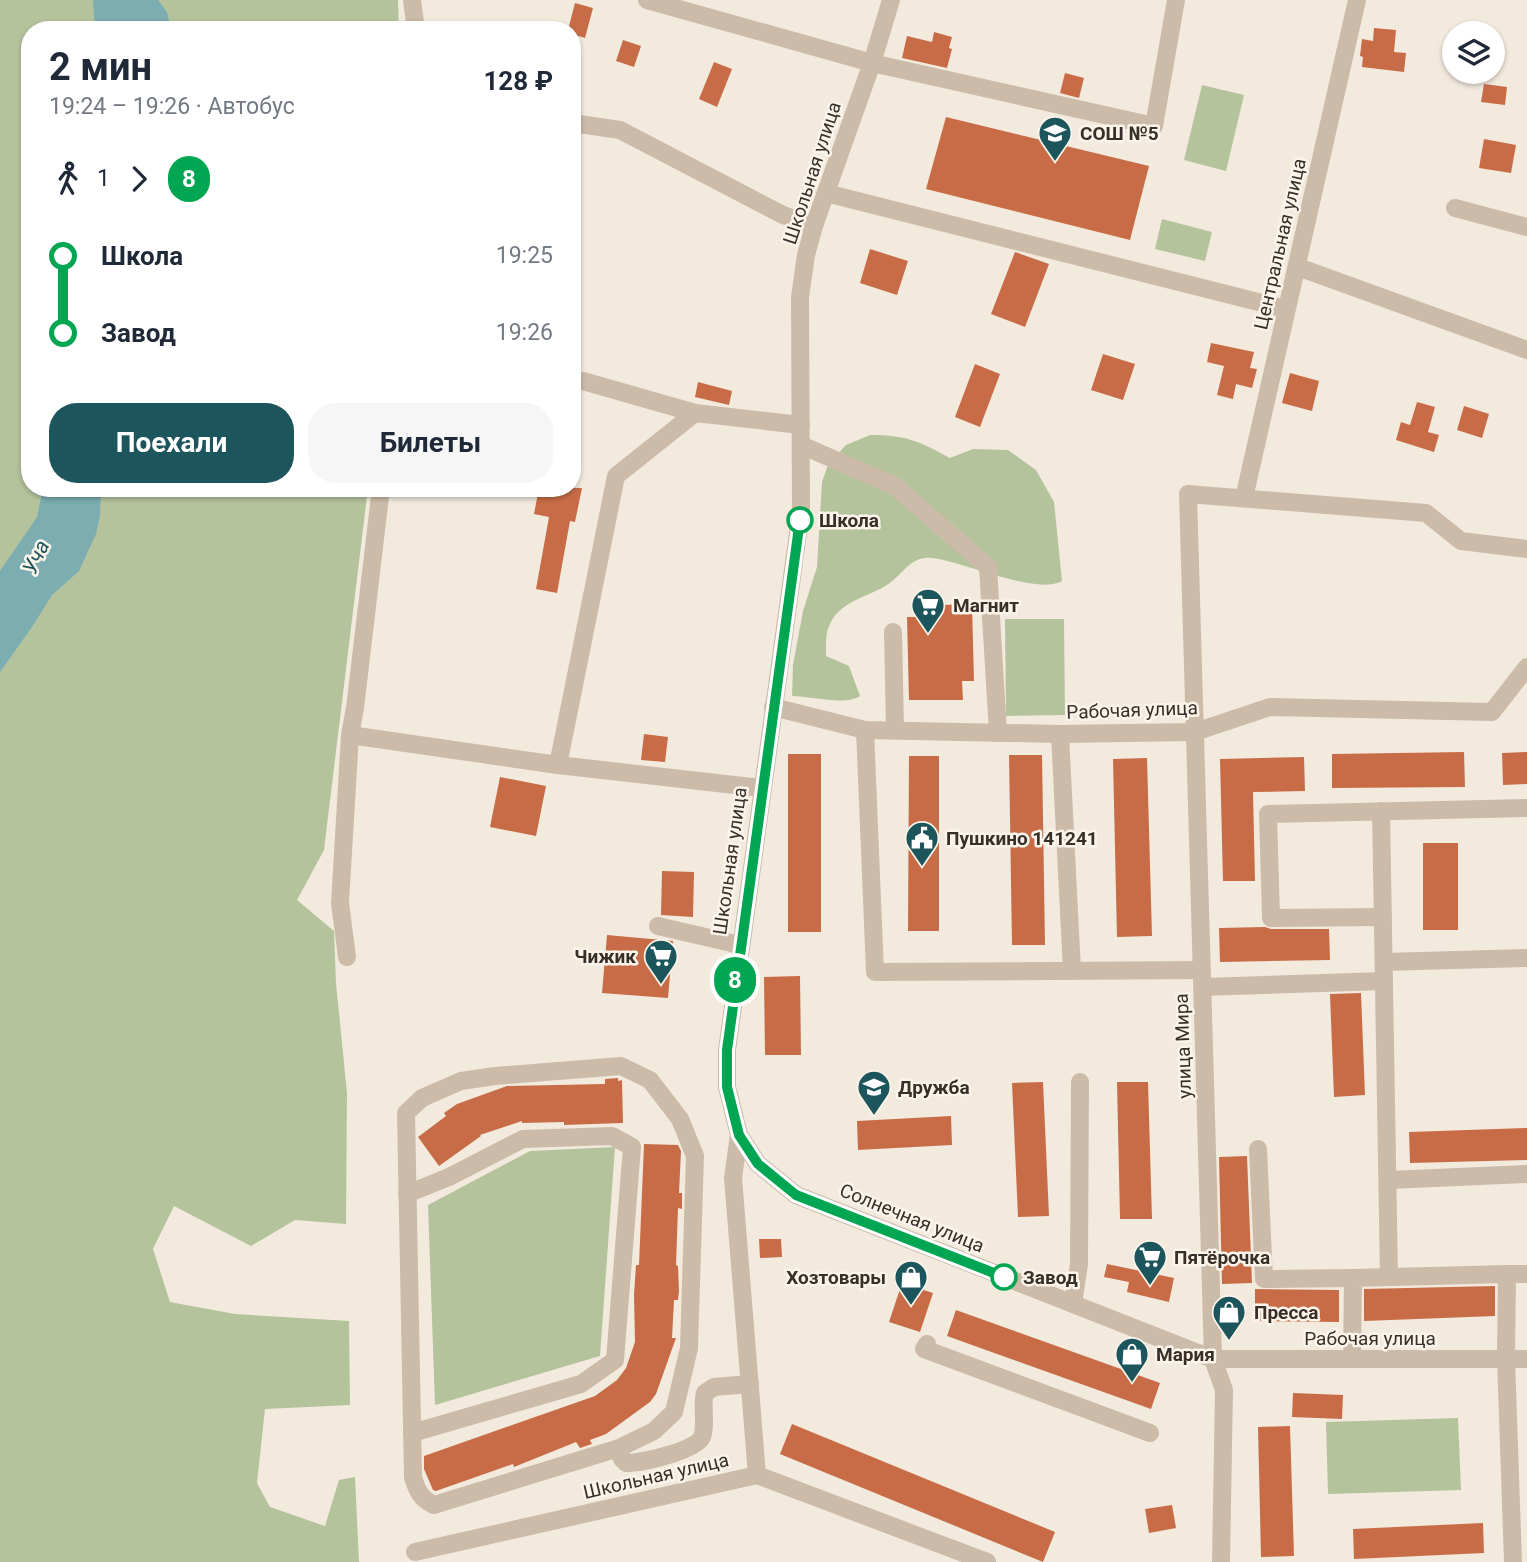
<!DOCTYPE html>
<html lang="ru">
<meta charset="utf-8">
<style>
body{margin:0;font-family:Roboto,sans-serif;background:#f6f6f7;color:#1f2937;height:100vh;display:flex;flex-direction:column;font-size:26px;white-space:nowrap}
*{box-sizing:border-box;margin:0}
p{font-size:23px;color:#747a83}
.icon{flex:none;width:38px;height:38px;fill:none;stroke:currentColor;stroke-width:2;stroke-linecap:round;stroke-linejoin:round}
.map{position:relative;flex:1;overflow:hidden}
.panel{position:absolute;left:21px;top:21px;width:560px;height:476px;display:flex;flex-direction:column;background:#fff;border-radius:28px;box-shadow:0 2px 5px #0004}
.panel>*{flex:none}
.badge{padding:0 14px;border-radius:23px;font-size:24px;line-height:46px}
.fabs{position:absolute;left:1442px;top:21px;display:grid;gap:14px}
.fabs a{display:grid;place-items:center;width:63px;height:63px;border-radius:50%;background:#fff;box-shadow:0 2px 5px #0004;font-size:35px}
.map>.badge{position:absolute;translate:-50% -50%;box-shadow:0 0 0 4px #fff}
.legs{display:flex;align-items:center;gap:10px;height:77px;padding:0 28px;font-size:23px}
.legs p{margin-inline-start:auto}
.overview{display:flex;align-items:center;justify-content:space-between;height:119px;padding:0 28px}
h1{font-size:38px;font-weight:700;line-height:52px}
.cta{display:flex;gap:14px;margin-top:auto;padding:14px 28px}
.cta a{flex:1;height:80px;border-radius:28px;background:#1d555c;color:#fff;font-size:28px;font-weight:700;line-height:80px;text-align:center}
.cta a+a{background:#f6f6f7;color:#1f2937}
ul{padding:0 28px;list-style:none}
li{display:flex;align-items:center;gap:24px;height:77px;font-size:26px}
li i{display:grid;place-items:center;width:10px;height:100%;margin:0 9px;background:currentColor}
li i::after{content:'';width:18px;height:18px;margin:-9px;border:5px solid;border-radius:50%;background:#fff}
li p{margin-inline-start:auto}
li:first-child i{background:linear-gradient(#0000 50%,currentColor 0)}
li:last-child i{background:linear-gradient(currentColor 50%,#0000 0)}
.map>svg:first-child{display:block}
</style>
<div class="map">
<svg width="1527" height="1562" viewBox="0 0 1527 1562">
<rect width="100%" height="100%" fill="#f3eade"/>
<!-- green -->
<g fill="#b5c39d">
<path d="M0 0H398L399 30H30V488H368L324 850 297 900 334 931 336 983 347 1093 346 1224 295 1220 251 1246 174 1206 153 1249 170 1302 235 1314 349 1321 350 1405 265 1409 257 1483 270 1507 325 1526 339 1480 355 1477 359 1562H0Z"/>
<path d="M1202 85 1244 95 1226 171 1184 160Z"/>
<path d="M1162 219 1212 232 1205 261 1155 249Z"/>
<path d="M870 435C906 435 919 441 950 458L973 449 1008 450 1036 470 1054 502 1062 581C1036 596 961 560 931 558 910 556 903 575 887 585 868 597 840 601 830 624 825 634 826 645 826 656L849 666 860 696C846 706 811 696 792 696L793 665 803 611 817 567 822 482 828 465 846 445Z"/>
<path d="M1005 619H1064L1065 715 1006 716Z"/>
<path d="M615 1147 600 1356 435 1405 428 1205 530 1151Z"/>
<path d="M1458 1418 1461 1490 1328 1494 1326 1422Z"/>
</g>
<!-- water -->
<g fill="#7cadb1">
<path d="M93 0H158L167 12 171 30H95Z"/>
<path d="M43 488H101L100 516 96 534 79 571 52 595 32 627 0 672V571L37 517Z"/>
</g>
<!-- building -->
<g fill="#c86c47">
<path d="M575 3 593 8 585 38 572 34V30H568Z"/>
<path d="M1374 28 1396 30 1394 52 1406 53 1404 72 1362 67 1363 57 1360 56 1362 39 1373 41Z"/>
<path d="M934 32 952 37 949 48 952 49 947 68 902 58 907 36 932 42Z"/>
<path d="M623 40 641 46 634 67 616 61Z"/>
<path d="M714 62 732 69 717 107 699 99Z"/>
<path d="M1065 73 1084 78 1079 98 1060 93Z"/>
<path d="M1484 84 1507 87 1505 105 1481 102Z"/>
<path d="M946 117 1149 166 1130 240 926 189Z"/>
<path d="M1484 139 1516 145 1511 173 1479 168Z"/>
<path d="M870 249 908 261 897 295 860 283Z"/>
<path d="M1015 252 1049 264 1025 327 991 314Z"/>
<path d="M1211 343 1254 352 1250 368 1257 369 1252 388 1236 384 1233 399 1217 395 1224 366 1207 362Z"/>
<path d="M1103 354 1135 364 1123 400 1091 390Z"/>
<path d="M975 364 1000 374 980 427 955 417Z"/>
<path d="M1290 373 1319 381 1312 411 1282 403Z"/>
<path d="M698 382 732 391 729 405 695 397Z"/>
<path d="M1417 402 1435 407 1428 432 1439 435 1434 452 1396 440 1401 422 1410 425Z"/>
<path d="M1464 406 1489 414 1482 438 1457 430Z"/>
<path d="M539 488H582L575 522 570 521 557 593 536 589 549 517 534 514Z"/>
<path d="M926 595H940V605L972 604 974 681H962L963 700H909L907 617H925Z"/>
<path d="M644 734 668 737 665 762 641 760Z"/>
<path d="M1464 752 1465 787 1332 788V754Z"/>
<path d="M1527 752V784L1503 785 1502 753Z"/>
<rect x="788" y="754" width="33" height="178"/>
<path d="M1009 755H1042L1045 945H1012Z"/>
<path d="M909 756H939V931H908Z"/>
<path d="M1304 757 1305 791 1253 792 1255 881H1223L1220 759Z"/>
<path d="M1147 758 1152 936 1117 937 1113 759Z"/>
<path d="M500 777 546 786 536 836 490 827Z"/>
<rect x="1423" y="843" width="35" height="87"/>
<path d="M662 871 694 872 693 917 661 915Z"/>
<path d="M1265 927 1271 929H1329L1330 960 1220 962 1219 928Z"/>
<path d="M607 935 673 941 668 998 602 993Z"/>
<path d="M800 976 801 1055H765L764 977Z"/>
<path d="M1361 993 1365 1095 1334 1097 1330 994Z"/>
<path d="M618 1078V1081L622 1080 623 1123 564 1125V1122L522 1123V1121L480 1135 481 1136 439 1166 418 1137 446 1116 444 1113 457 1104 507 1086 605 1084V1079Z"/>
<path d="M1043 1082 1049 1216 1018 1217 1012 1083Z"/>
<path d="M1117 1082H1148L1152 1219H1120Z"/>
<path d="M951 1116 952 1145 858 1150 857 1121Z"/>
<path d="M1527 1128V1160L1410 1163 1409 1132Z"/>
<path d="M644 1144 678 1145 681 1151 679 1193H682V1209L678 1208 676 1265 678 1266 679 1291 678 1300H674L672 1338H676L656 1394 650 1402 606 1434 590 1440 592 1444 580 1448 576 1442 514 1467 513 1464 436 1491 433 1490 424 1469V1456L595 1396 617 1380 626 1368 635 1342 634 1295 636 1265H639Z"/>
<path d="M1247 1156 1252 1283 1222 1284 1219 1157Z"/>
<path d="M759 1239H781L782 1257 760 1258Z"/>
<path d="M1107 1264 1174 1278 1169 1302 1127 1292 1129 1282 1104 1277Z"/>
<path d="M902 1283 933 1293 920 1332 889 1322Z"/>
<path d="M1495 1286V1316L1364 1321V1289Z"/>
<path d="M1255 1289 1339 1290V1322L1255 1321Z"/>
<path d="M956 1310 1160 1383 1151 1409 947 1336Z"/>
<path d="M1293 1393 1343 1395 1342 1419 1292 1417Z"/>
<path d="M792 1424 1055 1532 1043 1562 780 1454Z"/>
<path d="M1290 1426 1294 1556 1261 1557 1258 1427Z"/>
<path d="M1172 1505 1176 1528 1149 1533 1145 1509Z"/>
<path d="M1483 1523 1484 1553 1354 1559 1353 1529Z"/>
</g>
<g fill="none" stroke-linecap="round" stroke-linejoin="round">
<!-- minor -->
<g stroke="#ccbba9" stroke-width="18">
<path d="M412 0 416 30"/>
<path d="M647 0 872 63 1154 126 1176 0"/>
<path d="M572 123 620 130 783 215 814 226"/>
<path d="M826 193 1286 309"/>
<path d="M1455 208 1527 227"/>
<path d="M1298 267 1527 350"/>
<path d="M583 381 695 413 801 425"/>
<path d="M801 445 895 486 988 567 998 733"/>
<path d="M1244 498 1357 0"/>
<path d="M893 632 895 730"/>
<path d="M773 707 865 730 1060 734 1195 732 1270 707 1492 712 1527 667"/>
<path d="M865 730 875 972 1202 970"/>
<path d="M1060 734 1072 971"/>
<path d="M350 735 558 765 761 788"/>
<path d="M558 765 616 476 695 413"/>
<path d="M1381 811 1389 1277"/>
<path d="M1383 917 1271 918 1268 814 1527 808"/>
<path d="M658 926 740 945"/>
<path d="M347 957 340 903 350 735 355 708 381 488"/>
<path d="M1384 962 1527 958"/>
<path d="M1203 987 1384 981"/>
<path d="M739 1135 758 1164 796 1195 1213 1359H1527"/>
<path d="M1258 1149 1264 1279 1353 1278"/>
<path d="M1389 1180 1527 1174"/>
<path d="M407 1194 449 1177 523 1139 612 1136 632 1147 615 1360 581 1384 412 1433"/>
<path d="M1507 1274H1527"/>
<path d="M1073 1304 1079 1264 1080 1082"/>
<path d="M927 1344 924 1349 1150 1433"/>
<path d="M1352 1359 1353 1278 1507 1274 1506 1359 1513 1562"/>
<path d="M619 1448 654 1431 674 1412 689 1348 695 1156 680 1119 650 1080 621 1066 495 1076 461 1081 422 1098 406 1113 413 1477C417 1491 421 1499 434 1505L619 1448 622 1459 626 1463C641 1463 696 1451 702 1437 707 1424 701 1407 705 1393L714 1387 750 1384"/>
<path d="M757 1475 733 1178 739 1135 727 1087V1050L801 511 800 297 806 255 814 226 872 63 891 0"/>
<path d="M757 1475 987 1562"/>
<path d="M415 1552 757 1475"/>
<path d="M1221 1562 1224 1390 1213 1359 1188 494 1426 513 1461 541 1527 549"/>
</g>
</g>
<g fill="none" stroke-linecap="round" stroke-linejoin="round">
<defs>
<path id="line-1" d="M800 520 727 1050V1087L739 1135 758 1164 796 1195 1004 1277"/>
</defs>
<!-- line-1 casing -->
<use href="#line-1" stroke="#fff" stroke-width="16"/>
<!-- line-1 -->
<use href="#line-1" stroke="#00a651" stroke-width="10"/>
</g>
<!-- icons -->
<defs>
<symbol id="school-pin" viewBox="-11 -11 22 30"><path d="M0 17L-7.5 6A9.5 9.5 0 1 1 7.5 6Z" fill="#1d555c" stroke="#faf4eb"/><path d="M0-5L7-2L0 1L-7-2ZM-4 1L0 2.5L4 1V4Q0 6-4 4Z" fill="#fff"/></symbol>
<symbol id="supermarket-pin" viewBox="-11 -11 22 30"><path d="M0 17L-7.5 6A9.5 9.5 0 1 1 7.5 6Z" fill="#1d555c" stroke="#faf4eb"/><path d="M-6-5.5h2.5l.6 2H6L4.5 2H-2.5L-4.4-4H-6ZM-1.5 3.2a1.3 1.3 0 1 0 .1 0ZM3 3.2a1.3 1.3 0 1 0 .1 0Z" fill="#fff"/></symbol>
<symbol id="civic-pin" viewBox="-11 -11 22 30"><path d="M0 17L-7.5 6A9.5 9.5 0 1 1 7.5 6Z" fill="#1d555c" stroke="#faf4eb"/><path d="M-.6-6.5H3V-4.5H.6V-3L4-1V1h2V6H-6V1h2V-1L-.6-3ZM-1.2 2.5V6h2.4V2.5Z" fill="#fff"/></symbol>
<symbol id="shop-pin" viewBox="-11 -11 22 30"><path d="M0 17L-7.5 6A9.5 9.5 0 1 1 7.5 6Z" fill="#1d555c" stroke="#faf4eb"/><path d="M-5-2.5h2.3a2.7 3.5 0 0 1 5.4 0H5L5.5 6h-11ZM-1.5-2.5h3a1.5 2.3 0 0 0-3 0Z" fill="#fff"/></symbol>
</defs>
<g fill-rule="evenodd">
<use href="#school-pin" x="1036" y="114" width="38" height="52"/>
<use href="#supermarket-pin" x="909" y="586" width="38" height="52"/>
<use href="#civic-pin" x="903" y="819" width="38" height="52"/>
<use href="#supermarket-pin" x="642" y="937" width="38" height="52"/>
<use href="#school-pin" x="855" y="1068" width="38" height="52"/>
<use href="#supermarket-pin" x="1131" y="1238" width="38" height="52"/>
<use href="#shop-pin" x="892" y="1258" width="38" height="52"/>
<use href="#shop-pin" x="1210" y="1293" width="38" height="52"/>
<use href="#shop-pin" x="1113" y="1335" width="38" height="52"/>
</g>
<!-- markers -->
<g fill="#fff" stroke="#00a651" stroke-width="3.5">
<circle cx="800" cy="520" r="12"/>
<circle cx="1004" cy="1277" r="12"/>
</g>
<g text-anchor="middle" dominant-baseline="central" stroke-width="5" stroke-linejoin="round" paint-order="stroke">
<!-- poi labels -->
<g font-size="19" font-weight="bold" fill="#392f29" stroke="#faf4eb" text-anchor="start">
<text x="1080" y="133">СОШ №5</text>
<text x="953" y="605">Магнит</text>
<text x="946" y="838">Пушкино 141241</text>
<text x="636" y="956" text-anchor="end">Чижик</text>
<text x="898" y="1087">Дружба</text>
<text x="1174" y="1257">Пятёрочка</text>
<text x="886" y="1277" text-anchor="end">Хозтовары</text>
<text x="1254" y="1312">Пресса</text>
<text x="1156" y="1354">Мария</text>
</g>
<!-- street labels -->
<g font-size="19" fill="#392f29" stroke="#faf4eb">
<text transform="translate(812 173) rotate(-72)">Школьная улица</text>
<text transform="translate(1280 244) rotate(-77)">Центральная улица</text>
<text transform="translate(1132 710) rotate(-2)">Рабочая улица</text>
<text transform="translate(730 861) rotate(-82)">Школьная улица</text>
<text transform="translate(1183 1046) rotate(-92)">улица Мира</text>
<text transform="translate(912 1218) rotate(22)">Солнечная улица</text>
<text x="1370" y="1338">Рабочая улица</text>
<text transform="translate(656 1476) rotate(-13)">Школьная улица</text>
</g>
<!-- stop labels -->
<g font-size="19" font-weight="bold" fill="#392f29" stroke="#faf4eb" text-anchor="start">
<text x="819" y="520">Школа</text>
<text x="1023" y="1277">Завод</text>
</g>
<!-- water labels -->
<g font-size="21" font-style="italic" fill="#1d555c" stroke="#faf4eb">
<text transform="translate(36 557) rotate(-64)">Уча</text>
</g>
</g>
</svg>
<div class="fabs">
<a><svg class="icon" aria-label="layers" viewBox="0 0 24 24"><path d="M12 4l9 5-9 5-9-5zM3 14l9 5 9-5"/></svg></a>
</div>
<b class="badge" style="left:735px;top:980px;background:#00a651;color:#fff">8</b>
<section class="panel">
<div class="overview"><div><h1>2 мин</h1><p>19:24 – 19:26 · Автобус</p></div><b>128 ₽</b></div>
<div class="legs"><svg class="icon" aria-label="walk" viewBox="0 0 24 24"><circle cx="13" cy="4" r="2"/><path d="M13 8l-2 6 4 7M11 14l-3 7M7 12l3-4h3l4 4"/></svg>1<svg class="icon" aria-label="forward" viewBox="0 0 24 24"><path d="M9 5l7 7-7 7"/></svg><b class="badge" style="background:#00a651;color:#fff">8</b></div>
<ul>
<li><i style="color:#00a651"></i><b>Школа</b><p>19:25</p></li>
<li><i style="color:#00a651"></i><b>Завод</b><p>19:26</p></li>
</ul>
<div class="cta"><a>Поехали</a><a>Билеты</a></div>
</section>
</div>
